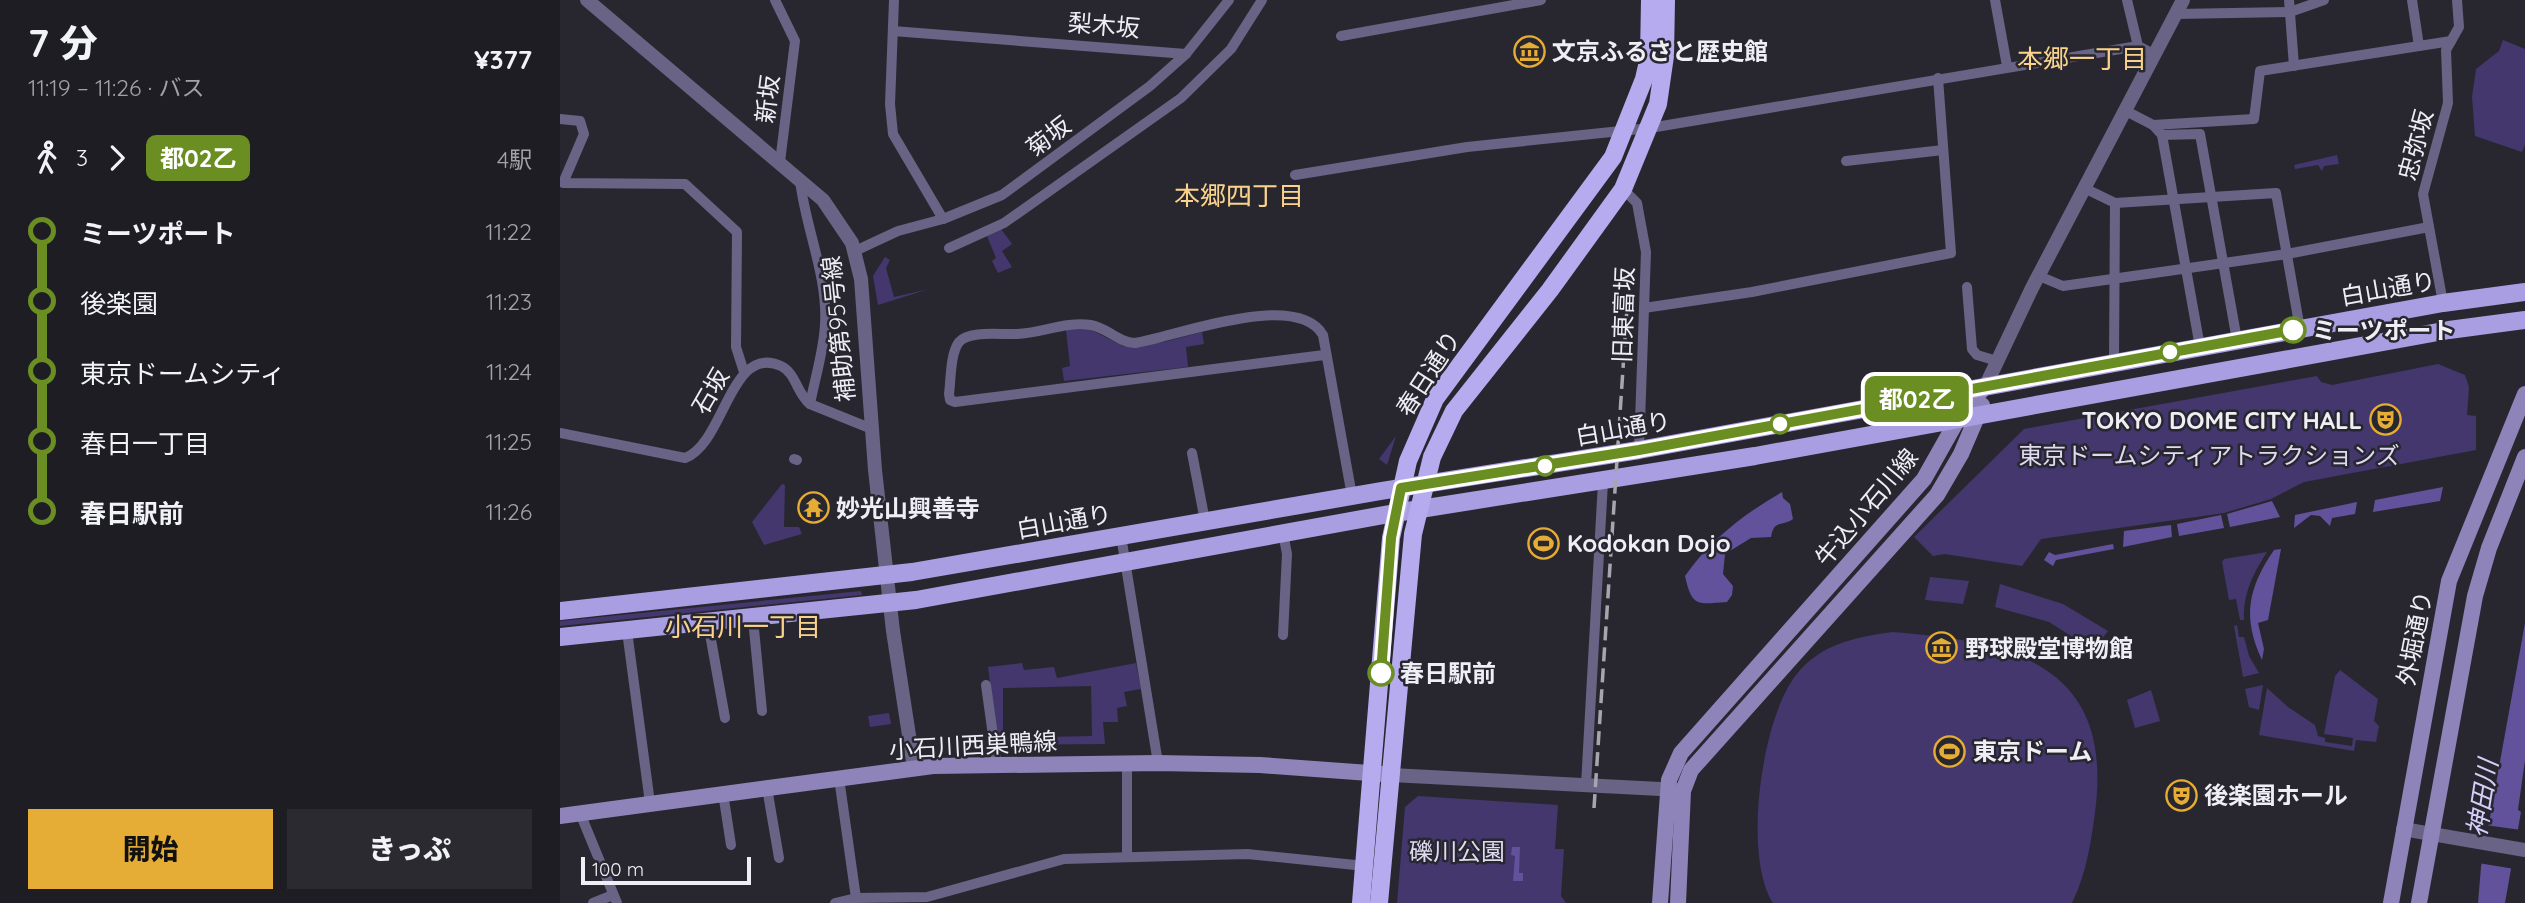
<!DOCTYPE html>
<html lang="ja">
<meta charset="utf-8">
<style>
body{margin:0;font-family:Quicksand,"Noto Sans JP",sans-serif;background:#2b2a31;color:#f1f3f6;height:100vh;display:flex;flex-direction:column;font-size:26px;white-space:nowrap}
*{box-sizing:border-box;margin:0}
p{font-size:23px;color:#a1a2a6}
.icon{flex:none;width:38px;height:38px;fill:none;stroke:currentColor;stroke-width:2;stroke-linecap:round;stroke-linejoin:round}
.map{position:relative;flex:1;overflow:hidden}
.details{display:flex;flex-direction:column;background:#1e1d24;width:560px}
.details>*{flex:none}
.badge{padding:0 14px;border-radius:10px;font-size:24px;line-height:46px}
.scale{position:absolute;left:21px;bottom:18px;width:170px;box-sizing:border-box;padding-left:7px;border:4px solid #efeef5;border-top:0;font-size:19px;line-height:24px;white-space:nowrap;color:#efeef5;-webkit-text-stroke:5px #282730;paint-order:stroke}
.map>.badge{position:absolute;translate:-50% -50%;box-shadow:0 0 0 4px #fff}
.legs{display:flex;align-items:center;gap:10px;height:77px;padding:0 28px;font-size:23px}
.legs p{margin-inline-start:auto}
.overview{display:flex;align-items:center;justify-content:space-between;height:119px;padding:0 28px}
h1{font-size:38px;font-weight:800;line-height:52px}
.button{display:flex;gap:14px;margin-top:auto;padding:14px 28px}
.button a{flex:1;height:80px;border-radius:0px;background:#e5ad35;color:#111;font-size:28px;font-weight:800;line-height:80px;text-align:center}
.button a+a{background:#2b2a31;color:#f1f3f6}
ul{padding:0 28px;list-style:none}
li{display:flex;align-items:center;gap:24px;height:70px;font-size:26px}
li i{display:grid;place-items:center;width:10px;height:100%;margin:0 9px;background:currentColor}
li i::after{content:'';width:18px;height:18px;margin:-9px;border:5px solid;border-radius:50%;background:#1e1d24}
li p{margin-inline-start:auto}
li:first-child i{background:linear-gradient(#0000 50%,currentColor 0)}
li:last-child i{background:linear-gradient(currentColor 50%,#0000 0)}
main{display:flex;flex:1;min-height:0}
.map>svg:first-child{display:block}
</style>
<main>
<section class="details">
<div class="overview"><div><h1>7 分</h1><p>11:19 – 11:26 · バス</p></div><b>¥377</b></div>
<div class="legs"><svg class="icon" aria-label="walk" viewBox="0 0 24 24"><circle cx="13" cy="4" r="2"/><path d="M13 8l-2 6 4 7M11 14l-3 7M7 12l3-4h3l4 4"/></svg>3<svg class="icon" aria-label="forward" viewBox="0 0 24 24"><path d="M9 5l7 7-7 7"/></svg><b class="badge" style="background:#6b8e23;color:#fff">都02乙</b><p>4駅</p></div>
<ul>
<li><i style="color:#6b8e23"></i><b>ミーツポート</b><p>11:22</p></li>
<li><i style="color:#6b8e23"></i><span>後楽園</span><p>11:23</p></li>
<li><i style="color:#6b8e23"></i><span>東京ドームシティ</span><p>11:24</p></li>
<li><i style="color:#6b8e23"></i><span>春日一丁目</span><p>11:25</p></li>
<li><i style="color:#6b8e23"></i><b>春日駅前</b><p>11:26</p></li>
</ul>
<div class="button"><a>開始</a><a>きっぷ</a></div>
</section>
<div class="map">
<svg width="1965" height="903" viewBox="0 0 1965 903">
<rect width="100%" height="100%" fill="#282730"/>
<!-- green -->
<g fill="#43376d" fill-rule="evenodd">
<path d="M1943 40 1965 49V145L1962 152 1915 136 1912 97 1916 69 1939 51Z"/>
<path d="M1777 155 1779 164 1764 166 1762 171 1758 165 1735 169 1734 165Z"/>
<path d="M441 229 452 244 442 251 452 267 438 273 432 261 436 258 427 236Z"/>
<path d="M325 257 330 260 326 268 334 297 369 289 318 305 313 276Z"/>
<path d="M529 329 563 346 604 342 642 332 644 344 626 347 628 367 504 381 502 368 510 366 506 330Z"/>
<path d="M1878 364 1905 375 1909 387 1907 415 1916 416V450L1744 482 1711 499 1664 513 1481 539 1462 566 1385 554 1373 556 1354 537 1464 429 1757 376 1761 382 1772 385Z"/>
<path d="M836 436 827 465 819 459Z"/>
<path d="M222 484 225 485 224 527H239L242 534 204 545 192 522Z"/>
<path d="M1707 552C1693 574 1683 593 1684 620H1680L1676 599 1669 600 1662 562 1664 559Z"/>
<path d="M1370 577 1409 581 1403 604 1365 600Z"/>
<path d="M1440 584 1503 604 1548 631 1533 650 1489 622 1435 607Z"/>
<path d="M301 591 302 595 0 626V621Z"/>
<path d="M1677 625 1679 637H1684L1689 656 1699 673 1683 677 1674 626Z"/>
<path d="M1332 632C1448 641 1551 662 1536 804 1532 837 1527 873 1512 903H1213C1182 855 1202 718 1236 675 1260 644 1296 637 1332 632Z"/>
<path d="M462 663 464 670 494 667 497 678 576 663 581 689 564 692 567 706 557 708 558 722H543L545 744 438 745 428 667ZM531 686 532 736 443 738V688Z"/>
<path d="M1780 670 1818 699 1814 721 1819 726 1816 742 1796 740 1794 751 1699 735 1707 688 1728 707 1755 725 1758 736 1765 738V742L1792 746 1793 738 1764 734 1775 676Z"/>
<path d="M1703 685 1699 710 1689 707 1685 689Z"/>
<path d="M1591 690 1600 721 1575 728 1567 700Z"/>
<path d="M329 713 331 724 310 727 308 716Z"/>
<path d="M858 796 998 805 995 849H1004L1001 896 1006 903H837L845 807Z"/>
</g>
<!-- water -->
<g fill="#62519b">
<path d="M1883 487 1880 501 1813 512 1815 500Z"/>
<path d="M1222 492 1223 498 1230 504 1233 519C1222 527 1214 519 1211 537L1191 538 1165 554 1163 574 1173 586 1172 595 1167 602C1138 604 1132 608 1125 576 1150 540 1184 514 1222 492Z"/>
<path d="M1712 501 1720 517 1670 527 1667 514Z"/>
<path d="M1797 502 1795 514 1772 518 1770 526 1760 516 1751 515 1734 528 1735 515Z"/>
<path d="M1661 515 1664 528 1619 536 1617 524Z"/>
<path d="M1611 525 1612 537 1563 547 1564 531Z"/>
<path d="M1553 544 1554 549 1496 560 1493 566 1484 560 1489 552 1495 555Z"/>
<path d="M1721 549 1708 620 1698 623 1704 649 1702 660C1682 617 1688 588 1714 550Z"/>
<path d="M1965 623V760L1958 810 1961 812 1945 903H1918L1921 867Z"/>
<path d="M952 847H960L959 873H963V881H953L955 856 951 855Z"/>
</g>
<!-- pier -->
<path fill="#282730" d="M1925 825 1961 830 1955 869 1918 863Z"/>
<g fill="none" stroke-linecap="round" stroke-linejoin="round">
<!-- minor -->
<g stroke="#696385" stroke-width="10">
<path d="M215 0 235 41 220 162"/>
<path d="M334 0 330 104 333 134 383 219"/>
<path d="M1435 0 1447 66"/>
<path d="M1567 0 1578 46 1595 55"/>
<path d="M1729 0 1734 66"/>
<path d="M1852 0 1859 46"/>
<path d="M1616 14 1730 12 1764 0"/>
<path d="M333 31 626 54"/>
<path d="M781 36 981 0"/>
<path d="M1566 111 1593 125 1602 135 1640 347"/>
<path d="M0 119 20 121 24 134 3 183 125 184 177 232 176 347 184 372"/>
<path d="M1593 125 1694 119 1700 71 1891 41"/>
<path d="M1602 135 1640 134 1677 340"/>
<path d="M1286 161 1383 150"/>
<path d="M735 175 907 147 1090 128 1578 46"/>
<path d="M240 180C245 227 268 276 265 324 264 350 255 378 250 404"/>
<path d="M1524 188 1555 203 1716 193 1740 329"/>
<path d="M1063 189 1077 203 1086 252 1079 450"/>
<path d="M389 248 444 223 621 98 671 49 702 0"/>
<path d="M295 251 338 231 383 219 442 195 590 86 626 54 669 0"/>
<path d="M1479 276 1503 286 1727 254 1869 227"/>
<path d="M1407 287 1412 349 1417 355 1437 361"/>
<path d="M1883 303 1863 194 1888 103 1886 50 1899 27 1897 0"/>
<path d="M1084 308 1192 292 1391 253 1378 78"/>
<path d="M764 355 395 402 390 400 389 394C391 380 390 354 399 342 409 330 442 335 457 334 482 333 506 321 531 325 548 328 557 342 575 343 615 337 736 289 763 335L792 496"/>
<path d="M1554 362 1555 203"/>
<path d="M0 433 125 458C165 443 170 343 221 366 236 373 237 394 250 404L312 429"/>
<path d="M632 453 645 521"/>
<path d="M234 459 237 460"/>
<path d="M723 533 727 554 723 635"/>
<path d="M561 536 598 763"/>
<path d="M193 619 202 711"/>
<path d="M148 623 165 718"/>
<path d="M67 631 90 803"/>
<path d="M426 685 437 764"/>
<path d="M567 762V857"/>
<path d="M279 778 296 898"/>
<path d="M1026 785 1043 482"/>
<path d="M207 788 219 858"/>
<path d="M163 793 171 845"/>
<path d="M20 813 57 903"/>
<path d="M33 903 53 895"/>
<path d="M275 903 296 898 367 897 504 859 687 854 805 866"/>
</g>
<!-- tertiary -->
<g stroke="#696385" stroke-width="14">
<path d="M27 0 263 200 292 243 301 279 315 470 333 631 354 768"/>
<path d="M1426 385 1472 288 1623 0"/>
<path d="M831 775 1120 790"/>
<path d="M1843 829 1965 850"/>
</g>
<!-- secondary -->
<g stroke="#8e84b9" stroke-width="16">
<path d="M0 816 373 766 598 763 700 765 823 774"/>
<path d="M1100 903 1109 780 1121 753 1364 479 1399 417 1426 385"/>
<path d="M1118 903 1123 791 1131 770 1377 495 1401 454 1422 405"/>
<path d="M1831 903 1889 581 1965 394"/>
<path d="M1859 903 1915 596 1929 548 1965 457"/>
</g>
<!-- primary -->
<g stroke="#aa9ee2" stroke-width="18">
<path d="M0 611 352 572 821 491 1079 450 1883 303 1965 292"/>
<path d="M0 637 356 600 835 513 1195 456 1889 330 1965 320"/>
</g>
<!-- trunk -->
<g stroke="#b6abee" stroke-width="18">
<path d="M801 903 831 538 848 461 875 399 1053 157 1084 79 1089 57 1090 0"/>
<path d="M819 903 853 534 872 457 894 411 990 290 1063 189 1098 104 1105 56 1106 0"/>
</g>
<!-- rail -->
<path stroke="#a7a6ae" stroke-width="3.5" stroke-dasharray="14 7" stroke-linecap="butt" d="M1034 808 1068 293"/>
</g>
<g fill="none" stroke-linecap="round" stroke-linejoin="round">
<defs>
<path id="line-1" d="M821 673 831 538 841 488 1079 450 1733 330"/>
</defs>
<!-- line-1 casing -->
<use href="#line-1" stroke="#fff" stroke-width="16"/>
<!-- line-1 -->
<use href="#line-1" stroke="#6b8e23" stroke-width="10"/>
</g>
<!-- icons -->
<defs>
<symbol id="museum-ring" viewBox="-11 -11 22 22"><circle r="9.5" fill="#282730" stroke="#e5ad35" stroke-width="1.5"/><path d="M0-6L6-3V-2H-6V-3ZM-5-1h2V3h-2ZM-1-1h2V3h-2ZM3-1h2V3H3ZM-6 4H6V6H-6Z" fill="#e5ad35"/></symbol>
<symbol id="theatre-ring" viewBox="-11 -11 22 22"><circle r="9.5" fill="#282730" stroke="#e5ad35" stroke-width="1.5"/><path d="M-5-5.5Q0-4 5-5.5V0Q5 5 0 6Q-5 5-5 0ZM-3.3-2.5H-1v1.5H-3.3ZM1-2.5H3.3v1.5H1ZM-2.8 1Q0 5.5 2.8 1Z" fill="#e5ad35"/></symbol>
<symbol id="temple-ring" viewBox="-11 -11 22 22"><circle r="9.5" fill="#282730" stroke="#e5ad35" stroke-width="1.5"/><path d="M0-6L5-2H3V0L6.5 2.5H4V6H1.5V3h-3V6H-4V2.5H-6.5L-3 0V-2H-5Z" fill="#e5ad35"/></symbol>
<symbol id="stadium-ring" viewBox="-11 -11 22 22"><circle r="9.5" fill="#282730" stroke="#e5ad35" stroke-width="1.5"/><path d="M0-5a6.5 5 0 1 0 0 10a6.5 5 0 1 0 0-10ZM-3.5-1.8h7v3.6h-7Z" fill="#e5ad35"/></symbol>
</defs>
<g fill-rule="evenodd">
<use href="#museum-ring" x="952" y="34" width="35" height="35"/>
<use href="#theatre-ring" x="1808" y="402" width="35" height="35"/>
<use href="#temple-ring" x="236" y="490" width="35" height="35"/>
<use href="#stadium-ring" x="966" y="526" width="35" height="35"/>
<use href="#museum-ring" x="1364" y="630" width="35" height="35"/>
<use href="#stadium-ring" x="1372" y="734" width="35" height="35"/>
<use href="#theatre-ring" x="1604" y="778" width="35" height="35"/>
</g>
<!-- markers -->
<g fill="#fff" stroke="#6b8e23" stroke-width="3.5">
<circle cx="1733" cy="330" r="12"/>
<circle cx="1610" cy="352" r="9"/>
<circle cx="1220" cy="424" r="9"/>
<circle cx="985" cy="466" r="9"/>
<circle cx="821" cy="673" r="12"/>
</g>
<g text-anchor="middle" dominant-baseline="central" stroke-width="5" stroke-linejoin="round" paint-order="stroke">
<!-- street labels -->
<g font-size="24" fill="#efeef5" stroke="#282730">
<text transform="translate(544 25) rotate(5)">梨木坂</text>
<text transform="translate(207 99) rotate(-83)">新坂</text>
<text transform="translate(488 136) rotate(-37)">菊坂</text>
<text transform="translate(1855 145) rotate(-75)">忠弥坂</text>
<text transform="translate(1828 288) rotate(-10)">白山通り</text>
<text transform="translate(1063 315) rotate(-88)">旧東富坂</text>
<text transform="translate(278 329) rotate(-96)">補助第95号線</text>
<text transform="translate(868 373) rotate(-57)">春日通り</text>
<text transform="translate(150 391) rotate(-60)">石坂</text>
<text transform="translate(1063 428) rotate(-10)">白山通り</text>
<text transform="translate(1306 507) rotate(-50)">牛込小石川線</text>
<text transform="translate(504 521) rotate(-10)">白山通り</text>
<text transform="translate(1854 638) rotate(-79)">外堀通り</text>
<text transform="translate(413 745) rotate(-3)">小石川西巣鴨線</text>
</g>
<!-- poi labels -->
<g font-size="24" font-weight="bold" fill="#efeef5" stroke="#282730" text-anchor="start">
<text x="992" y="51">文京ふるさと歴史館</text>
<text x="1802" y="420" text-anchor="end">TOKYO DOME CITY HALL</text>
<text x="276" y="508">妙光山興善寺</text>
<text x="1007" y="543">Kodokan Dojo</text>
<text x="1405" y="648">野球殿堂博物館</text>
<text x="1413" y="751">東京ドーム</text>
<text x="1644" y="795">後楽園ホール</text>
</g>
<!-- stop labels -->
<g font-size="24" font-weight="bold" fill="#efeef5" stroke="#282730" text-anchor="start">
<text x="1752" y="330">ミーツポート</text>
<text x="840" y="673">春日駅前</text>
</g>
<!-- park labels -->
<g font-size="24" fill="#dedbf1" stroke="#282730">
<text x="1649" y="455">東京ドームシティアトラクションズ</text>
<text x="897" y="851">礫川公園</text>
</g>
<!-- neighbourhood labels -->
<g font-size="26" fill="#f9d38b" stroke="#282730">
<text x="1522" y="58">本郷一丁目</text>
<text x="679" y="195">本郷四丁目</text>
<text x="183" y="626">小石川一丁目</text>
</g>
<!-- water labels -->
<g font-size="26" font-style="italic" fill="#d5cef9" stroke="#282730">
<text transform="translate(1922 798) rotate(-81)">神田川</text>
</g>
</g>
</svg>
<div class="scale">100 m</div>
<b class="badge" style="left:1357px;top:399px;background:#6b8e23;color:#fff">都02乙</b>
</div>
</main>
